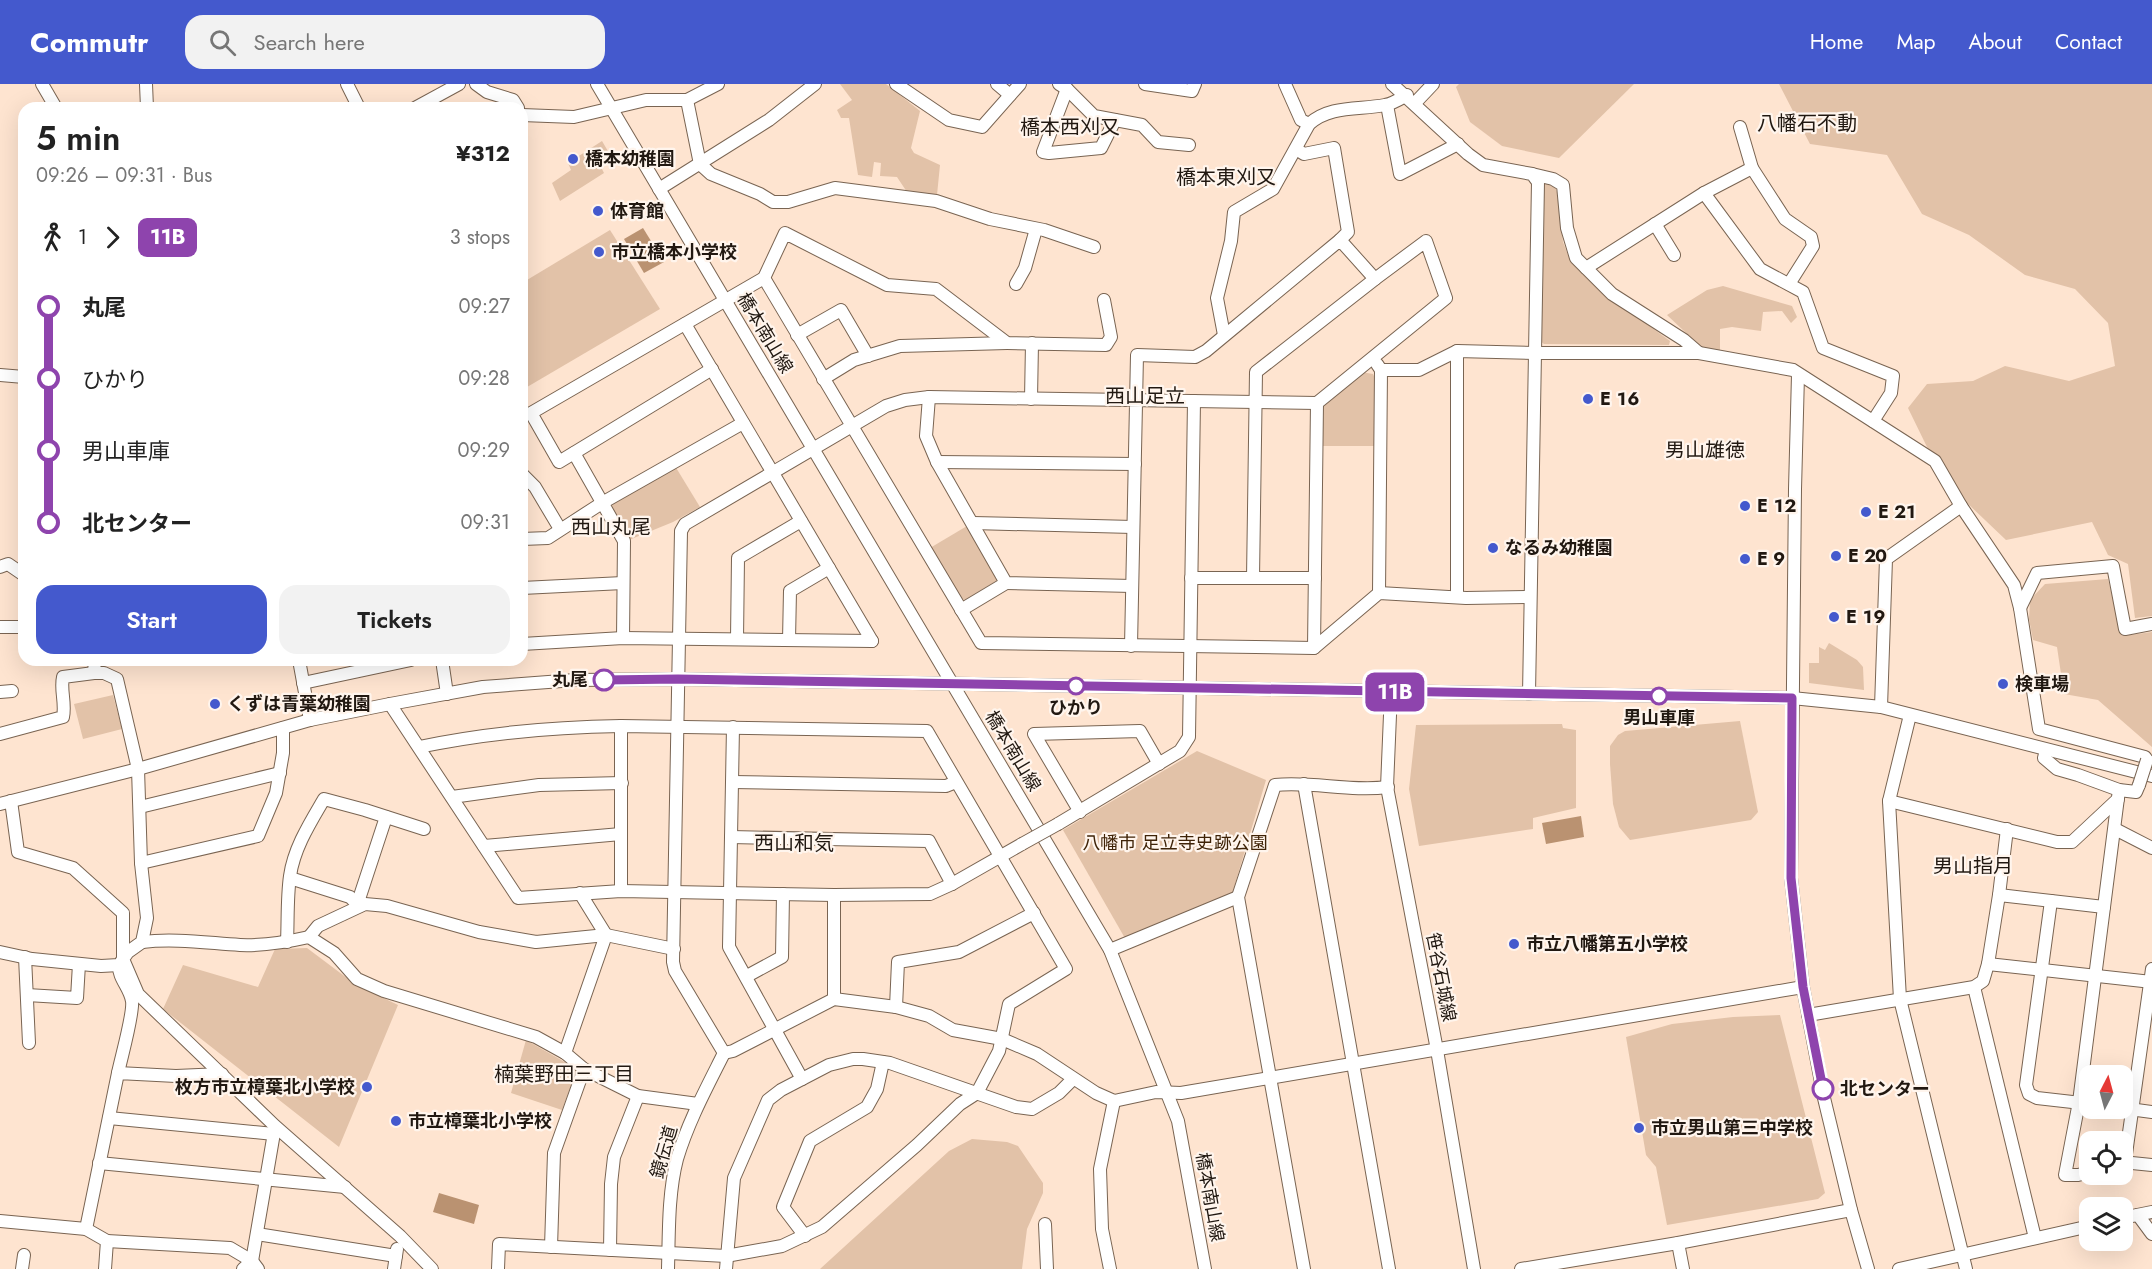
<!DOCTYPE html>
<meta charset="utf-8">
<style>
body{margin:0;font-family:Jost,"Noto Sans JP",sans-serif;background:#f2f2f2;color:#222;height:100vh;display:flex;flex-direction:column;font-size:22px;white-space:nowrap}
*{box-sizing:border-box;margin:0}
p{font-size:20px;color:#767676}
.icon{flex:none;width:33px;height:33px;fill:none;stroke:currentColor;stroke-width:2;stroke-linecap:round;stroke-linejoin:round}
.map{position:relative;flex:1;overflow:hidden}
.details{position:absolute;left:18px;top:18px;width:510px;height:564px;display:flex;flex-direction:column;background:#fff;border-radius:18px;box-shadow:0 6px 24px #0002}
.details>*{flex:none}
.badge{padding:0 12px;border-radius:9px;font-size:21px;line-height:39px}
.needle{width:39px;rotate:6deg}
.controls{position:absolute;left:2079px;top:981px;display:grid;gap:12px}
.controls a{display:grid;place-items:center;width:54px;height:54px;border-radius:12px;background:#fff;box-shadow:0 6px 24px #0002;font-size:30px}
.map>.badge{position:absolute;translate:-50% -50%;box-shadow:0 0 0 3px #fff}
.legs{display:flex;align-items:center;gap:9px;height:66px;padding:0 18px;font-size:20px}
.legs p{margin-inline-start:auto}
.headline{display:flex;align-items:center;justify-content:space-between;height:102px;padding:0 18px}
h1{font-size:33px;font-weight:600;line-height:45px}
.action{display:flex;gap:12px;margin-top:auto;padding:12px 18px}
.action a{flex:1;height:69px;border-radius:18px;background:#4459cd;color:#fff;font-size:24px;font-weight:600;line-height:69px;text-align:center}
.action a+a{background:#f2f2f2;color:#222}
ul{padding:0 18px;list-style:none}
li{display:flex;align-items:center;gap:21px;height:72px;font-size:22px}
li i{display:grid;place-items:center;width:9px;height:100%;margin:0 8px;background:currentColor}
li i::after{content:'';width:15px;height:15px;margin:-8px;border:4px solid;border-radius:50%;background:#fff}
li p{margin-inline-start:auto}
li:first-child i{background:linear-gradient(#0000 50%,currentColor 0)}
li:last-child i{background:linear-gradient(currentColor 50%,#0000 0)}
header{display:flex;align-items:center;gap:36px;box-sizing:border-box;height:84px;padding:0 30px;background:#4459cd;color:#fff}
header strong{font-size:28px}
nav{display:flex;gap:33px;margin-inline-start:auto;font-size:21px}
.search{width:420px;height:54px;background:#f2f2f2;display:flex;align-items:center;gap:15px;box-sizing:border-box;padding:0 21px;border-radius:18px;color:#767676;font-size:22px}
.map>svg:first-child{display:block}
</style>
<header>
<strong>Commutr</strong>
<div class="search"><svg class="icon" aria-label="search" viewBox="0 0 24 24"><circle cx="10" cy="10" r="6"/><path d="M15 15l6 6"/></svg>Search here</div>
<nav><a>Home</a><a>Map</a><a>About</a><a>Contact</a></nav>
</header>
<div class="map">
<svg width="2152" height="1185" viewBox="0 0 2152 1185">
<rect width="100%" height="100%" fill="#fee4d0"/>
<!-- green -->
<g fill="#e2c2a8">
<path d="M840 0H886L920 27 911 64 914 69 940 81 937 111 907 108 897 93 880 92 881 79 874 78 872 93 858 91 849 34H841L837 26 852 16Z"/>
<path d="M1459 0H1634L1559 74 1502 62 1470 38 1456 3Z"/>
<path d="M1779 0H2152V532L2135 534 2128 480 2108 471 2092 438 2006 456 1965 417 1927 363 1908 324 1927 300 1973 297 2005 282 2069 297 2115 282 2108 239 2075 205 2025 191 1969 151 1922 130 1887 71 1810 60Z"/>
<path d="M602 57 612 74 600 81 604 89 560 117 552 99 571 86 568 79Z"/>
<path d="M1543 99 1555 103 1557 108 1563 158 1568 171 1595 202 1670 257 1669 261 1544 260 1539 256Z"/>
<path d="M610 146 660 225 522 306V199Z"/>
<path d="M1723 202 1792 222 1797 233 1791 239 1782 227 1763 228 1761 247 1732 243 1720 245V269L1703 265 1667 231 1707 206Z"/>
<path d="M1361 288 1373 290 1376 296 1375 362H1322L1324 318Z"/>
<path d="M675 382 700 423 673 438 629 456 611 425 613 419Z"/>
<path d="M967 442 998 492 996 497 965 516 958 514 930 464Z"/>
<path d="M2108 495 2122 552 2152 548V663L2098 616 2064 610 2057 563 2033 556 2029 535 2030 516 2045 500Z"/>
<path d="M1829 559 1857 576 1863 583 1864 606 1809 599V579H1819V563L1825 566Z"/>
<path d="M113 611 122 645 83 655 74 620Z"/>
<path d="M1740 637 1758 728 1751 736 1630 756 1619 743 1613 720 1610 680V662L1618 651 1625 647Z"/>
<path d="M1562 640 1563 644 1576 646V724L1533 734V745L1419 762 1409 705 1416 641Z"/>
<path d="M1197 667 1266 696 1233 807 1230 811 1126 856 1063 746Z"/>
<path d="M307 864 355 900 398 921 339 1063 163 925 183 881 258 903 275 865Z"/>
<path d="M1780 931 1825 1109 1818 1115 1667 1141 1656 1083 1646 1071 1626 953 1672 940 1733 933Z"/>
<path d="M526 956 570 981 576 988 562 1026 511 1009Z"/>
<path d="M972 1055 1007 1058 1018 1062 1043 1099V1109L1027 1145 1022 1185H820L949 1067Z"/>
</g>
<!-- water -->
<g fill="#ba9271">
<path d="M643 144 664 178 644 189 624 155Z"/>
<path d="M1581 732 1584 753 1546 760 1542 739Z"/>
<path d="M439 1109 479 1121 474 1140 433 1128Z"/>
</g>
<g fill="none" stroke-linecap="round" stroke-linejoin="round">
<defs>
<g id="minor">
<path d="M42 0 56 24"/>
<path d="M146 0 147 24"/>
<path d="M347 0 359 24"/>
<path d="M476 0 487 8 513 16 518 24"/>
<path d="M597 0 1110 866 1178 1037 1205 1185"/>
<path d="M896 0 949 36 982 43 1020 0"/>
<path d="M997 0 1010 11"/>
<path d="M1059 0 1067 5 1094 32 1142 41 1158 58 1189 61"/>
<path d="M1145 0 1192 7 1195 0"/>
<path d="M1285 0 1301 36 1309 40"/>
<path d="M1392 0 1468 70 1483 81 1532 90 1538 98 1529 610"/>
<path d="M1067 5 1043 68 1049 69 1101 64 1115 36"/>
<path d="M687 16 700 80 711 90 760 110 773 118H788L835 104 936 117 990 135 1044 146 1094 163"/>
<path d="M1415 19 1433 0"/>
<path d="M1387 21 1400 90 1458 60"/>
<path d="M415 24 459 0"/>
<path d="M522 31 574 33 646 16H687L718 0"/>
<path d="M1740 43 1752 84 1785 135 1811 153 1813 162 1789 200"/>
<path d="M1296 65 1304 70 1334 64 1348 148 1340 156"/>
<path d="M1532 90 1553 95 1563 101 1567 144 1576 174 1612 210 1684 256 1699 269"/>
<path d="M659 105 769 36 815 0"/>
<path d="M1704 109 1760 185 1803 208 1823 264 1893 292 1891 309 1873 337"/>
<path d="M1655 140 1674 171"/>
<path d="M1586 184 1704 109 1752 84"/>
<path d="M764 194 981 559 1314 564 1379 509 1466 514 1530 513"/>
<path d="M1016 200 1025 184 1036 145"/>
<path d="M685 240 872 557"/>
<path d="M797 251 841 226 868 272"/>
<path d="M1224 251 1217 214 1231 157 1234 128 1273 105 1309 40C1330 21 1359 26 1385 21 1392 20 1400 15 1407 11"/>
<path d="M1377 280 1381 286 1379 509"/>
<path d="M712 285 559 378 531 329 764 194 785 149 887 201 936 205 1007 259 1106 261 1111 253 1104 216"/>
<path d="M1381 286H1419L1457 267 1535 269H1699L1793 286 1935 377 1961 422 2014 501 2020 524 2039 645 2145 673 2147 676"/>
<path d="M0 291 24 293"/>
<path d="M1798 291 1795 405 1791 794 1803 903 1824 1014 1851 1126 1868 1185"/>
<path d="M823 295 854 276 900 262 1007 259"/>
<path d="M929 313 926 352 937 378 1006 499 1132 502"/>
<path d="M1031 315 1032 259"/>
<path d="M574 369 624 457 623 554"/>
<path d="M937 378 1135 380"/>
<path d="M522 390 535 403 560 445"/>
<path d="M973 439 1133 443"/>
<path d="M522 455 548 454 602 419 743 339"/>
<path d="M0 483 8 480 24 491"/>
<path d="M1191 494H1315"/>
<path d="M1253 494 1256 288 1375 195"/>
<path d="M522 504 623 499"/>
<path d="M1457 513V267"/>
<path d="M2020 524 2037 489 2113 482 2125 545 2152 540"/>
<path d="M961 526 1006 499"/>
<path d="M0 543H24"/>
<path d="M737 555 738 474 801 437"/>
<path d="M789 556 790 507 829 484"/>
<path d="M522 560 623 554 872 557"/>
<path d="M1314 564 1317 319"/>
<path d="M95 576 94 589H104L117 595 138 685 141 779 147 834 142 858 128 868 123 875 138 910 275 1042 400 1152 432 1185"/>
<path d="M299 576 310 636"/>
<path d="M442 576 447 610"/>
<path d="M303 599 411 576"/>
<path d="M1391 607 1387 703 1437 966 1474 1185"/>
<path d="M0 608 12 607"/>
<path d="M390 620 518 814 621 807 834 811 930 810 952 800 1022 760"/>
<path d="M1881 623 1886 475 1961 422"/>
<path d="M1910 631 1889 717 1900 915 1966 1185"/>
<path d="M733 643 729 863 802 995"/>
<path d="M0 650 63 633C66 619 60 606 63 593L94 589"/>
<path d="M419 663C486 649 553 643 621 642"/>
<path d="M2046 666 2044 674 2057 685 2078 691 2119 706 2136 708 2139 701"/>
<path d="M733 698 946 702 956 698"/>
<path d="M1304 700 1389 1185"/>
<path d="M452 713 539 701 622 699"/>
<path d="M1889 717 2057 758H2072L2118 715"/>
<path d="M0 720 138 685 310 636 390 620 483 603 575 596 678 595 1792 614 1881 623 2152 692"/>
<path d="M140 723 280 689"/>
<path d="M1080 728 1034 650 1140 647 1159 680"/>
<path d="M1058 740 1180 667 1189 653 1194 317"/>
<path d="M2115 745 2152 764"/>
<path d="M731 753 929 757 952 800"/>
<path d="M484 762 621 750"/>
<path d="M141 779 258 752 276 709 283 669V644"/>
<path d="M290 794 350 813 359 822"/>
<path d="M1999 811 2007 745"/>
<path d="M2051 817 2026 1001 2029 1010 2037 1014 2090 1020"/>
<path d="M359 822 360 812 386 733"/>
<path d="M309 853 318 842 365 820 387 822 479 848 536 858 606 851 674 865"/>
<path d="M142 858C175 854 207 859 240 861 262 862 287 858 309 853L334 869 357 895 384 907 536 953 565 969 584 985 638 1012 698 1020"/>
<path d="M287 858C288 836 287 813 290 792 294 764 310 739 324 715L365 726 424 745"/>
<path d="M1110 866 1238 813"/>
<path d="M0 868 32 875 101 882 119 881 123 875V829L73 784 18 768 11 717"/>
<path d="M25 873 29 959"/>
<path d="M1988 880 2152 898"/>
<path d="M747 892 782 873 783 810"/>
<path d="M1974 903 2035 1154"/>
<path d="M27 911 77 914 79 880"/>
<path d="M834 915V811"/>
<path d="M896 923 898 878 959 868 1034 829"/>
<path d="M1808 931 1974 903 1983 897 1988 880 1999 811 2104 823"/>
<path d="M565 969 606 851 580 809"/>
<path d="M724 969 675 887 673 878 681 447 685 440 886 322 905 316 929 313 1317 319 1446 214 1426 157 1375 195 1340 156 1206 267 1195 273 1137 271 1131 562"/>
<path d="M724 969 733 967 834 915 896 923 929 932 953 946 1002 955 1037 970 1096 1009 1114 1017 1156 1008 1181 1009 1803 903"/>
<path d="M118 989C121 974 134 929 132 917 130 904 118 894 119 881"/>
<path d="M2122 1024 2152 1028"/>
<path d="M109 1034 274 1050"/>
<path d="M2125 1077 2152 885"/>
<path d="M2122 1078 2152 1081"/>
<path d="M99 1079 345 1103"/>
<path d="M2090 1088 2078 1091H2065L2079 1018 2119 706"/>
<path d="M2138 1131 2152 1150"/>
<path d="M2122 1134 2152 1128"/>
<path d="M0 1137 86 1145 107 1157 105 1185"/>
<path d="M1045 1140 1047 1185"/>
<path d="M86 1145 118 989 176 992 222 990"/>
<path d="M257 1150 396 1172"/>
<path d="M805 1152 783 1123 810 1057 867 1023 877 1005 883 978"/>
<path d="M107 1157 230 1164 252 1177 258 1185"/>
<path d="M1678 1159 1683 1185"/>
<path d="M551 1163 554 1069 584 985"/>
<path d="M610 1166 611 1100 614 1073 638 1012"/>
<path d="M22 1185 24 1171"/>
<path d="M243 1185 252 1177 275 1043"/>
<path d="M394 1185 397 1165"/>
<path d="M498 1185 499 1160 726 1172 782 1162 822 1143 917 1061 960 1020 977 1009 999 967 1009 920 1066 885 927 647 621 642V807"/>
<path d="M668 1185C669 1149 668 1110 677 1075 688 1038 707 1003 724 969"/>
<path d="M726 1185 734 1094 768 1016 781 1006 829 981 853 975H863L890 979 1016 1023 1032 1025 1059 1009 1073 995"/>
<path d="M1110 1185 1102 1145 1100 1085 1114 1017"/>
<path d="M1304 1185 1238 813 1275 701C1312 697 1350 708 1388 703"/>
<path d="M1521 1185 1678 1159 1851 1126"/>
<path d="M1899 1185 2090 1142"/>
</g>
</defs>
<!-- minor casing -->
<use href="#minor" stroke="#796452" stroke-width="14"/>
<!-- minor -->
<use href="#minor" stroke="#fff" stroke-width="12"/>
<defs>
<g id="minor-bridge">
<path d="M2139 701 2147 676"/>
<path d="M1022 760 1058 740"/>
</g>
</defs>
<!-- minor-bridge casing -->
<use href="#minor-bridge" stroke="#796452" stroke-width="14" stroke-linecap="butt"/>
<!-- minor-bridge -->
<use href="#minor-bridge" stroke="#fff" stroke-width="12"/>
</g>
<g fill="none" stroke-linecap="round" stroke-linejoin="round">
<defs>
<path id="line-1" d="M604 596 678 595 1792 614 1791 794 1803 903 1823 1005"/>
</defs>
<!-- line-1 casing -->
<use href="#line-1" stroke="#fff" stroke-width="14"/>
<!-- line-1 -->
<use href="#line-1" stroke="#8e44ad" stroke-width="9"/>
</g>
<!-- markers -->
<g fill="#4459cd" stroke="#fff5ed" stroke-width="2">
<circle cx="573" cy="75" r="6"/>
<circle cx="598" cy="127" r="6"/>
<circle cx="599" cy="168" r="6"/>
<circle cx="1588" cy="315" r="6"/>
<circle cx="1745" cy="422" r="6"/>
<circle cx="1866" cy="428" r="6"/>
<circle cx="1493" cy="464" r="6"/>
<circle cx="1836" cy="472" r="6"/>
<circle cx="1745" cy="475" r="6"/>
<circle cx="1834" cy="533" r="6"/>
<circle cx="2003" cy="600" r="6"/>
<circle cx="215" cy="620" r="6"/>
<circle cx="1514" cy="860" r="6"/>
<circle cx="367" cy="1003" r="6"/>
<circle cx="396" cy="1037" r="6"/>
<circle cx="1639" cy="1044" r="6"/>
</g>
<g fill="#fff" stroke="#8e44ad" stroke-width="3">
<circle cx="604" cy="596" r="10"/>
<circle cx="1076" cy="602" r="8"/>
<circle cx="1659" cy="612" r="8"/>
<circle cx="1823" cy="1005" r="10"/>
</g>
<g text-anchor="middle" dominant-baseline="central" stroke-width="4.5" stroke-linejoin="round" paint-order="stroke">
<!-- poi labels -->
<g font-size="18" font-weight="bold" fill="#211811" stroke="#fff5ed" text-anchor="start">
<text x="585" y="75">橋本幼稚園</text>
<text x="610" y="127">体育館</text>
<text x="611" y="168">市立橋本小学校</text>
<text x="1600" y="315">E １６</text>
<text x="1757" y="422">E １２</text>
<text x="1878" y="428">E ２１</text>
<text x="1505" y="464">なるみ幼稚園</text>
<text x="1848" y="472">E ２０</text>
<text x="1757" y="475">E ９</text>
<text x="1846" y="533">E １９</text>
<text x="2015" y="600">検車場</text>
<text x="227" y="620">くずは青葉幼稚園</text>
<text x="1526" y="860">市立八幡第五小学校</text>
<text x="355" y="1003" text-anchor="end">枚方市立樟葉北小学校</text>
<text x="408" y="1037">市立樟葉北小学校</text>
<text x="1651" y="1044">市立男山第三中学校</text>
</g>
<!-- street labels -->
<g font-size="18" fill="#211811" stroke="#fff5ed">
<text transform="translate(765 249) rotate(59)">橋本南山線</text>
<text transform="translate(1013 667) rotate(59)">橋本南山線</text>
<text transform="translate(1441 893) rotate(79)">笹谷石城線</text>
<text transform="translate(664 1068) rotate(-74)">鏡伝道</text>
<text transform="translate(1210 1113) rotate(80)">橋本南山線</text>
</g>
<!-- stop labels -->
<g font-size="18" font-weight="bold" fill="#211811" stroke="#fff5ed">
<text x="588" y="596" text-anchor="end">丸尾</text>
<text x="1076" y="624">ひかり</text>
<text x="1659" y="634">男山車庫</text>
<text x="1840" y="1005" text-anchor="start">北センター</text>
</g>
<!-- park labels -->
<g font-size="18" fill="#3f2307" stroke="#fff5ed">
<text x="1175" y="759">八幡市 足立寺史跡公園</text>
</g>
<!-- neighbourhood labels -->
<g font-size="20" fill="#211811" stroke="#fff5ed">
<text x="1807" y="39">八幡石不動</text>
<text x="1070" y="43">橋本西刈又</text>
<text x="1226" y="93">橋本東刈又</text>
<text x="1145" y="312">西山足立</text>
<text x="1705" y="366">男山雄徳</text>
<text x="611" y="443">西山丸尾</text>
<text x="794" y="759">西山和気</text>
<text x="1973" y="782">男山指月</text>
<text x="564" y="990">楠葉野田三丁目</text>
</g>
</g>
</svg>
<div class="controls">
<a><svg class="needle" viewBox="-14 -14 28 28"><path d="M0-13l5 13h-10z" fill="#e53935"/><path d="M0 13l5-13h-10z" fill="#767676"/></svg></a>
<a><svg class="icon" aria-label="locate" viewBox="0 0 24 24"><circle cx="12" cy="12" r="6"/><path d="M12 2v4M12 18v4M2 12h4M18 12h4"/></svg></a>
<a><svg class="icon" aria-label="layers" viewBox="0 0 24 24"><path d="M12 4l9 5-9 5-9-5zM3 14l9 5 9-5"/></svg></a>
</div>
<b class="badge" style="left:1395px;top:608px;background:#8e44ad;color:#fff">11B</b>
<section class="details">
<div class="headline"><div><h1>5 min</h1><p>09:26 – 09:31 · Bus</p></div><b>¥312</b></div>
<div class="legs"><svg class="icon" aria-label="walk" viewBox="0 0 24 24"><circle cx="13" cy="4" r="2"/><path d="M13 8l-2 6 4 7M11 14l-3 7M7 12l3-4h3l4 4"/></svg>1<svg class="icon" aria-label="forward" viewBox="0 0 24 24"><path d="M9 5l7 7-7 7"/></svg><b class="badge" style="background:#8e44ad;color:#fff">11B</b><p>3 stops</p></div>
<ul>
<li><i style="color:#8e44ad"></i><b>丸尾</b><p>09:27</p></li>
<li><i style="color:#8e44ad"></i><span>ひかり</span><p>09:28</p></li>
<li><i style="color:#8e44ad"></i><span>男山車庫</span><p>09:29</p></li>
<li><i style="color:#8e44ad"></i><b>北センター</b><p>09:31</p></li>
</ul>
<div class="action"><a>Start</a><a>Tickets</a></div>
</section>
</div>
